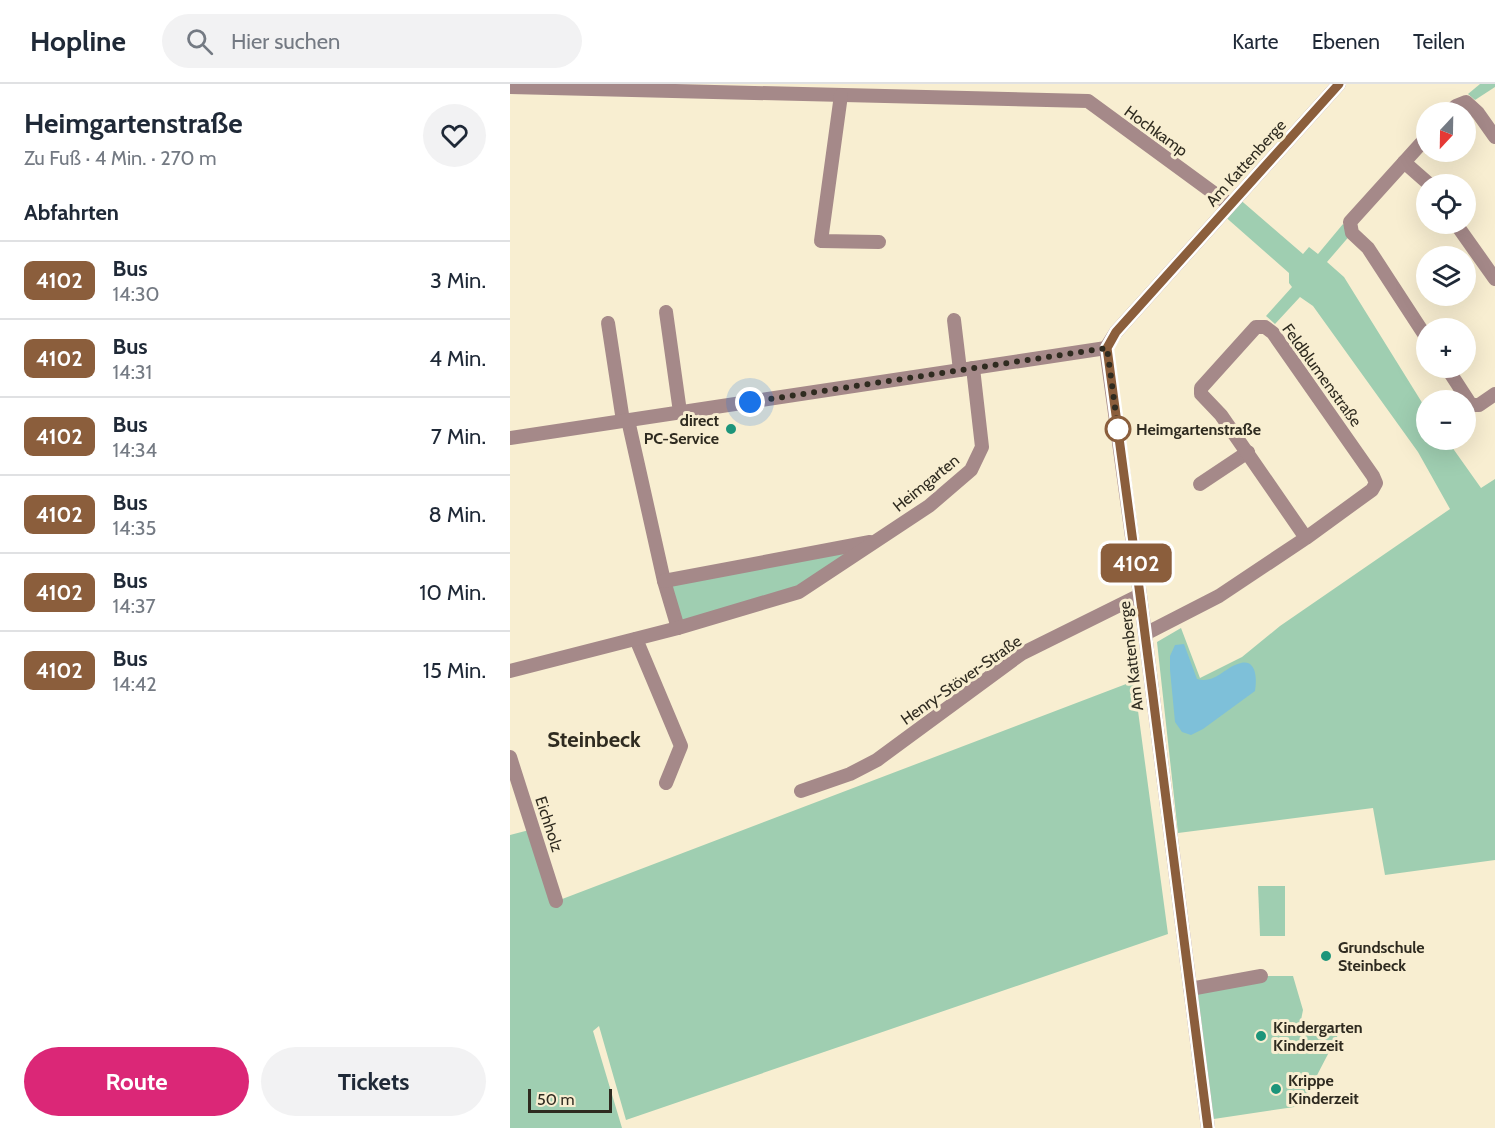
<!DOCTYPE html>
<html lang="de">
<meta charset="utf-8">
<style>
body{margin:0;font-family:Cabin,sans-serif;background:#f2f2f3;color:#1f2937;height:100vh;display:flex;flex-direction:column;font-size:22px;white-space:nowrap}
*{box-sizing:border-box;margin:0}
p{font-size:20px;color:#747a83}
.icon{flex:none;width:33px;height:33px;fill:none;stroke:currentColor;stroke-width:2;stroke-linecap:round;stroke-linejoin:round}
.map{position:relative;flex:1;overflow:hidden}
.panel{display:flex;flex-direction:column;background:#fff;width:510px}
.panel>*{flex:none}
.badge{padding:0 12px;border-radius:9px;font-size:21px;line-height:39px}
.needle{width:39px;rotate:202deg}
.tools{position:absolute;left:906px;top:18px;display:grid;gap:12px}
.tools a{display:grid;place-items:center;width:60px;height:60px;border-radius:50%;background:#fff;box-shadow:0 6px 24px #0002;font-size:30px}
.scale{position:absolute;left:18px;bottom:15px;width:84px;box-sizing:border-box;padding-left:6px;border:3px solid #2f2b20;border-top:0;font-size:16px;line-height:21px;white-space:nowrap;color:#2f2b20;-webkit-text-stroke:4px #f8eed1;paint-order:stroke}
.you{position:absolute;width:30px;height:30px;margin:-15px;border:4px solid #fff;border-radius:50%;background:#1a73e8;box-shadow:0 0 0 9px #1a73e833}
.map>.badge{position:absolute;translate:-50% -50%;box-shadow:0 0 0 3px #fff}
h2{padding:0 24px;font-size:22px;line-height:54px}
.round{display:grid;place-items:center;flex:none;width:63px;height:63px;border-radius:32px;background:#f2f2f3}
.head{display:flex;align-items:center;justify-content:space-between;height:102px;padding:0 24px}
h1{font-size:28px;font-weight:800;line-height:45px}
.primary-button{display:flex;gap:12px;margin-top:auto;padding:12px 24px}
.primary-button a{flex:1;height:69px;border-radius:36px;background:#db2777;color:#fff;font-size:24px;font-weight:800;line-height:69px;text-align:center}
.primary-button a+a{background:#f2f2f3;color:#1f2937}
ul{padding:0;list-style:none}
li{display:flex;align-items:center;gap:18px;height:78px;padding:0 24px;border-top:2px solid #e0e1e3}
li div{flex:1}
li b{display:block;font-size:22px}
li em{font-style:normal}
li .badge{min-width:66px;font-weight:700;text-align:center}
header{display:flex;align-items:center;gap:36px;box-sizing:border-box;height:84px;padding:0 30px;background:#fff;border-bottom:2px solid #e0e1e3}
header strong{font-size:28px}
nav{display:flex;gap:33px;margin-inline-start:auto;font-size:21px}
.search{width:420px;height:54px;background:#f2f2f3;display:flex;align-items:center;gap:15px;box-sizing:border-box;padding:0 21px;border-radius:33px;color:#747a83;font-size:22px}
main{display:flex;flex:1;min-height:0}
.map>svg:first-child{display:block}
</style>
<header>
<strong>Hopline</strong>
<div class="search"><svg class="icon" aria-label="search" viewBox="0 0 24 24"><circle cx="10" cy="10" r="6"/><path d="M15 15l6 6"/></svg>Hier suchen</div>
<nav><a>Karte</a><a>Ebenen</a><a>Teilen</a></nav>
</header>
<main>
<section class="panel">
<div class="head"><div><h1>Heimgartenstraße</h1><p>Zu Fuß · 4 Min. · 270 m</p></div><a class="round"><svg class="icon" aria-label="heart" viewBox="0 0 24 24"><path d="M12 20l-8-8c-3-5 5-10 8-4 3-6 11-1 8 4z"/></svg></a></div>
<h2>Abfahrten</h2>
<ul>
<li><span class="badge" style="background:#8b5e3c;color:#fff">4102</span><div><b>Bus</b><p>14:30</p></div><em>3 Min.</em></li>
<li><span class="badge" style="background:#8b5e3c;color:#fff">4102</span><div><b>Bus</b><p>14:31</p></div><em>4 Min.</em></li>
<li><span class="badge" style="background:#8b5e3c;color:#fff">4102</span><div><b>Bus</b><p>14:34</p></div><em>7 Min.</em></li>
<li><span class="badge" style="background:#8b5e3c;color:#fff">4102</span><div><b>Bus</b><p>14:35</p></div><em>8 Min.</em></li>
<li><span class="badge" style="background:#8b5e3c;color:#fff">4102</span><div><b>Bus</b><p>14:37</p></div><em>10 Min.</em></li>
<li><span class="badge" style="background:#8b5e3c;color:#fff">4102</span><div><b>Bus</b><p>14:42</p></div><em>15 Min.</em></li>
</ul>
<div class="primary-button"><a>Route</a><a>Tickets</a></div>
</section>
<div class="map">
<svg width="985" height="1044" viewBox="0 0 985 1044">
<rect width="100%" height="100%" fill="#f8eed1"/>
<!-- green -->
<g fill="#9fceb1">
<path d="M970 0H985V3L965 16 958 10Z"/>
<path d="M727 113 793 170 799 163 808 170 833 140 842 149 817 178 834 193 916 325V356H937L971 404 985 395V776L875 791 863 724 668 749 647 558 671 544 690 594 732 573 770 542 940 425 908 368 803 222 790 213 765 240 756 232 782 203 779 199V189L712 130Z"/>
<path d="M367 457 289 508 168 544 154 497Z"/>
<path d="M624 597 658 850 116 1036 89 942 83 947 112 1044H0V751L23 745 47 817Z"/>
<path d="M748 802H775V852H750Z"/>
<path d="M751 892H783L793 926 791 936 830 947 791 1022 697 1036 680 905Z"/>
</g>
<!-- water -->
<path fill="#7ec0d9" d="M674 560 687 595C706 600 714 583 731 579 747 575 747 597 745 607L693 645 681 651 672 648 665 638 660 586V572L665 561Z"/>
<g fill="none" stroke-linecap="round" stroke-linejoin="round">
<!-- minor -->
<g stroke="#a58989" stroke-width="14">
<path d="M0 3 578 17 720 121"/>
<path d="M331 11 311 157 369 158"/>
<path d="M940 28 946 22 956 18 968 29 985 53"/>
<path d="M916 54 840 138 842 149 858 164 916 253"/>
<path d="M894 78 919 100"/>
<path d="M946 140 985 195"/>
<path d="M156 228 170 328"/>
<path d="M444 236 450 286"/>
<path d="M98 239 113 337"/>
<path d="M937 284 961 321H969L985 310"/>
<path d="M118 336 154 497 168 544"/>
<path d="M0 354 596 264"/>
<path d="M690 400 738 368"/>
<path d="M154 497 360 458"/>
<path d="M635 550 709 512 796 454 711 331 691 310V304L746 243H755L763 249 863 392 866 399 862 406 796 454"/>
<path d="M126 555 171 662 156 699"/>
<path d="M0 587 168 544 289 508 419 422 461 386 472 363 463 284"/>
<path d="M0 673 46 817"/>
<path d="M291 707 340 690 367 676 511 570 630 511"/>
<path d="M680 905 751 892"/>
<path d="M698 1044 630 511 596 264 606 248 829 0"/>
</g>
</g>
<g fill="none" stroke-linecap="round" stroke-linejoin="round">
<defs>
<path id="line" d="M698 1044 630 511 597 264 606 248 829 0"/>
</defs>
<!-- line casing -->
<use href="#line" stroke="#fff" stroke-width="14"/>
<!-- line -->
<use href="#line" stroke="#8b5e3c" stroke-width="9"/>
<!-- walk -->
<path stroke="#2f2b20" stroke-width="6" stroke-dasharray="0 10.8" d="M240 318 597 264 609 353 608 345"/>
</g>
<!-- markers -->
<g fill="#1d957a" stroke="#f8eed1" stroke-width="2">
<circle cx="221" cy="345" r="6"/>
<circle cx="816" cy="872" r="6"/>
<circle cx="751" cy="952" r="6"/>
<circle cx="766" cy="1005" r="6"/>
</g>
<circle fill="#fff" stroke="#8b5e3c" stroke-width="3" cx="608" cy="345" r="12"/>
<g text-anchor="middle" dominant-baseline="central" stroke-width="6" stroke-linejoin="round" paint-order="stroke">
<!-- street labels -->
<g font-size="16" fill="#2f2b20" stroke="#f8eed1">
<text transform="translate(646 47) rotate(36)">Hochkamp</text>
<text transform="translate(736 79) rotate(-48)">Am Kattenberge</text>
<text transform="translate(812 291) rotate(54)">Feldblumenstraße</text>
<text transform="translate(416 399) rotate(-39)">Heimgarten</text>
<text transform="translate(621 572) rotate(-97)">Am Kattenberge</text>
<text transform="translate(451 596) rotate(-35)">Henry-Stöver-Straße</text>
<text transform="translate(39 740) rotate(72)">Eichholz</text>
</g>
<!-- poi labels -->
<g font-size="16" font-weight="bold" fill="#2f2b20" stroke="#f8eed1" text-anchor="start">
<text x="209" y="336" text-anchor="end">direct<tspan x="209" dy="18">PC-Service</tspan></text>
<text x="828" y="863">Grundschule<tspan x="828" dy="18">Steinbeck</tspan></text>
<text x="763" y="943">Kindergarten<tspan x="763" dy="18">Kinderzeit</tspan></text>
<text x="778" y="996">Krippe<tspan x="778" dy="18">Kinderzeit</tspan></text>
</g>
<!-- stop labels -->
<g font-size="16" font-weight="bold" fill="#2f2b20" stroke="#f8eed1" text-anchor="start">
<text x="626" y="345">Heimgartenstraße</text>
</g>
<!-- district labels -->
<g font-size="22" font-weight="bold" fill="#2f2b20" stroke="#f8eed1">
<text x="84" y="655">Steinbeck</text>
</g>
</g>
</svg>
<div class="tools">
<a><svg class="needle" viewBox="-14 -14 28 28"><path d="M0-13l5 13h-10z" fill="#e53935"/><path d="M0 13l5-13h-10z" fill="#747a83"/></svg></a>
<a><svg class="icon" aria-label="locate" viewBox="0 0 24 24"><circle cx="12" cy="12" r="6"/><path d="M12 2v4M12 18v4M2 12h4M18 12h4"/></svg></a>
<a><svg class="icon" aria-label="layers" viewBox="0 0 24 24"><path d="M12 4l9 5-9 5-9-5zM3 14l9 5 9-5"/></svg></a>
<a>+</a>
<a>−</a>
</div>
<div class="scale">50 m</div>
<div class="you" style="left:240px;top:318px"></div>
<b class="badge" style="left:626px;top:479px;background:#8b5e3c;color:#fff">4102</b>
</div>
</main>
